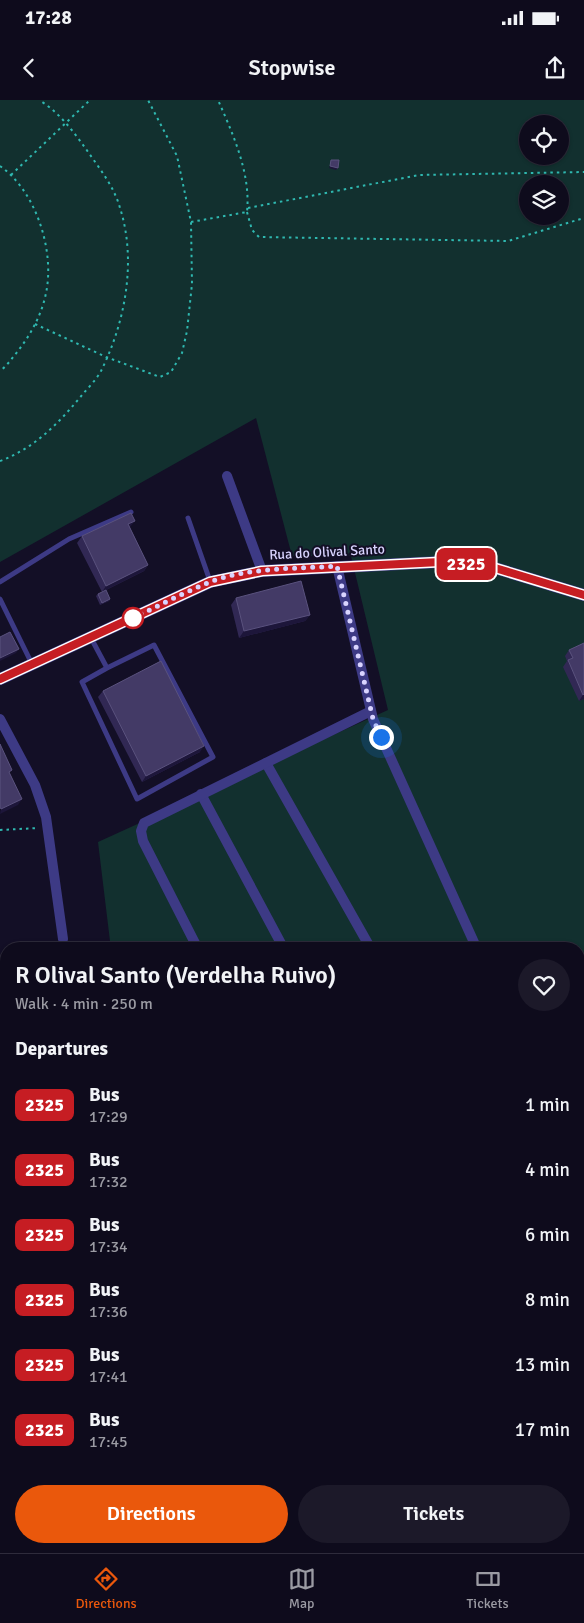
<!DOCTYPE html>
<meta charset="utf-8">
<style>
body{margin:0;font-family:Signika,sans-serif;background:#1c1929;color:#f1f3f6;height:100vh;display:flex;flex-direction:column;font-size:19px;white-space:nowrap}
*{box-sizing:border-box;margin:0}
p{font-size:16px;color:#9b9ba3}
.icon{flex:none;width:28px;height:28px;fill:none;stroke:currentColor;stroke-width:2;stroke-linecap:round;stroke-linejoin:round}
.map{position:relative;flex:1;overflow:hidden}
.details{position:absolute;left:0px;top:842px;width:585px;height:611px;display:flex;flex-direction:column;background:#0e0b1c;border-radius:20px 20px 0 0;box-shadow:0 1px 4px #0004,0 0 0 1px #2e2b3b}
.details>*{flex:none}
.badge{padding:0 10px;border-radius:8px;font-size:18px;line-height:32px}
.buttons{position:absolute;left:519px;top:15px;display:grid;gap:10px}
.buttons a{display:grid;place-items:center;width:50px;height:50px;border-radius:50%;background:#0e0b1c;box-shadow:0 1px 4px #0004,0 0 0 1px #2e2b3b;font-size:25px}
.you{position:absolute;width:25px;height:25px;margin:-12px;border:4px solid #fff;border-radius:50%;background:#1a73e8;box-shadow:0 0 0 8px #1a73e833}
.map>.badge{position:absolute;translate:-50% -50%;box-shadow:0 0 0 2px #fff}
h2{padding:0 15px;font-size:19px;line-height:45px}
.round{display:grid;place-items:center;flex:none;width:52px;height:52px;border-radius:26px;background:#1c1929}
.overview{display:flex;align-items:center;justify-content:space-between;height:85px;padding:0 15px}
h1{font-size:24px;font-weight:600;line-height:38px}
.button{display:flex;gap:10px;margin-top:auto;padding:10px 15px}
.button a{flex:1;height:58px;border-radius:30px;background:#ea580c;color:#fff;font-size:20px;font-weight:600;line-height:58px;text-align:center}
.button a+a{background:#1c1929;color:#f1f3f6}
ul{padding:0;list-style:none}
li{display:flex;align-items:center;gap:15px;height:65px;padding:0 15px}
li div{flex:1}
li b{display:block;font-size:19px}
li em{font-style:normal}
li .badge{min-width:55px;font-weight:700;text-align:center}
.status{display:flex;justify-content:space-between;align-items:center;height:35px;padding:0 25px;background:#0e0b1c;direction:ltr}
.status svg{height:14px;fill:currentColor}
header{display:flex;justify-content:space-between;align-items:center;height:65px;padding:0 15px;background:#0e0b1c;font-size:22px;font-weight:600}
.tabs{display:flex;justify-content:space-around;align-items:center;height:70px;border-top:1px solid #2e2b3b;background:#0e0b1c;font-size:14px;color:#9b9ba3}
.tabs a{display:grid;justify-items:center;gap:2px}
.tabs .on{color:#ea580c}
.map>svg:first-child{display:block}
</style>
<div class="status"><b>17:28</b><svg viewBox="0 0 49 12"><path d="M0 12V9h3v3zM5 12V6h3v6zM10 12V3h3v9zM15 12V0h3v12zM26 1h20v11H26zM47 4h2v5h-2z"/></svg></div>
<header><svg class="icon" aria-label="back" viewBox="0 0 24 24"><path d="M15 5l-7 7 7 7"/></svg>Stopwise<svg class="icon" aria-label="share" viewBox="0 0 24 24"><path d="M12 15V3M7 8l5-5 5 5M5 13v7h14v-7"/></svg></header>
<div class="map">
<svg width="584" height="1453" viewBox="0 0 584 1453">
<rect width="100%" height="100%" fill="#130f26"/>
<!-- green -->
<g fill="#12302f" fill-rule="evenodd">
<path d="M0 0H584V1359L579 1361V849H105L110 841 98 742 388 610 351 456H292L256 318 0 462ZM528 24H560V56H528ZM528 84H560V116H528Z"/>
<path d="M6 999V1040L0 1037V1008Z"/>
<path d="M6 1210V1448H468L463 1453H0V1214L4 1216Z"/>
</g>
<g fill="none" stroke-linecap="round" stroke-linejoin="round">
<!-- stream -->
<path stroke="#0c2248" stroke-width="3" d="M0 934 6 933"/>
<!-- path -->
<g stroke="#2fb8b0" stroke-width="2" stroke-dasharray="2.5 4" stroke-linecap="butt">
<path d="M0 66C36 91 55 151 46 193 42 214 31 234 18 251 12 258 7 266 0 271"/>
<path d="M11 75 90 0"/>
<path d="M248 108 419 75 584 72"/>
<path d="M247 112 252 130 259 137 508 141 584 118"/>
<path d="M191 122 247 112C251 74 233 34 218 0"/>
<path d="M35 224 106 257 160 277 171 272 182 253 187 231 192 184 191 122 177 56 148 0"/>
<path d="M0 361C35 348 59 323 82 295 88 288 96 280 101 271 125 223 137 161 120 108 114 86 99 68 86 49 73 31 59 12 39 0"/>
<path d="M0 730 38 728"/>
<path d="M579 1049 584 1050"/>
<path d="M579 1241 584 1249"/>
<path d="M579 1241 584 1237"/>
<path d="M0 1293 4 1288 3 1216"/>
<path d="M579 1294H584"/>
<path d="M0 1439 6 1428"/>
<path d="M0 1441 4 1453"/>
<path d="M84 1448 91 1453"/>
<path d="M223 1453 227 1448"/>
<path d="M303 1453 304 1448"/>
<path d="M452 1453 455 1448"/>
</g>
<!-- service -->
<g stroke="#3d3a85" stroke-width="5">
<path d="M188 418 210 481"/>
<path d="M0 482 69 439 131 412"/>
<path d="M0 499 32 564"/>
<path d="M91 538 107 568 82 582 137 699 213 657 154 545 107 568"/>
</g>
<!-- minor -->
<g stroke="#3d3a85" stroke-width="10">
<path d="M227 376 262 471"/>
<path d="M337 466 373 619 477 849"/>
<path d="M0 619 35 685 46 717 63 839"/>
<path d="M266 663 371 849"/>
<path d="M201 694 284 849"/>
<path d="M198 849 143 741 141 731 144 723 371 611"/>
<path d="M0 1088H6"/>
<path d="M0 1143H6"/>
<path d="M0 1206 6 1201"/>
</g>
<!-- tertiary -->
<path stroke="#3d3a85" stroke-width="12" d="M0 579 210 482 262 471 440 462 495 468 584 495"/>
</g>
<!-- wall -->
<g fill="#312854">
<path d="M130 427V428L148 465 144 471 102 492 77 443 82 436Z"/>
<path d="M98 494 110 499 109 501 100 505 96 496Z"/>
<path d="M236 498 310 515 305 521 239 538 231 505Z"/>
<path d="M584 543V599L579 601 563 567 567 561 565 556 569 550Z"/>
<path d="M103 591 200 652 142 682 98 597Z"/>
</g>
<!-- shaded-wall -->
<g fill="#1d163a">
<path d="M330 66 338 68 336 70 329 68Z"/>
<path d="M135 421 130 427 124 431 128 424Z"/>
<path d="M148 465 144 471 102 492 106 486Z"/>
<path d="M110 499 109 501 100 505 102 503Z"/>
<path d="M310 515 305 521 239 538 244 531Z"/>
<path d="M19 549 16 553 0 561V558Z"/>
<path d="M584 594V599L579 601 583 595Z"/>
<path d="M204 646 200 652 142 682 146 676Z"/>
<path d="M22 699 18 705 0 714 1 709Z"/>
</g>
<!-- building -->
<g fill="#433a66" stroke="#5a527e">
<path d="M331 60H339L338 68 330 66Z"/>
<path d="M131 413 135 421 128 424 148 465 106 486 82 436Z"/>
<path d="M301 481 310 515 244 531 236 498Z"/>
<path d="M106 490 110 499 102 503 98 494Z"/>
<path d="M10 532 19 549 0 558V537Z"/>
<path d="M584 543V594L583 595 568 560 573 558 569 550Z"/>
<path d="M161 561 204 646 146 676 103 591Z"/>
<path d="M0 644 12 670 9 672 22 699 1 709 0 707Z"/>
</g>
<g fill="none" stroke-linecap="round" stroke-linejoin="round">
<defs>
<path id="line" d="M0 579 210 482 262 471 440 462 495 468 584 495"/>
</defs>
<!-- line casing -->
<use href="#line" stroke="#fff" stroke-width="11"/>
<!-- line -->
<use href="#line" stroke="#c61d23" stroke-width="8"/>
<!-- walk -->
<path stroke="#d9d4ff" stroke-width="5" stroke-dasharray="0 9" d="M133 518 129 520C156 507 183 493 210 482 249 467 296 469 337 466L373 619 381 637"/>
</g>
<!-- markers -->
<circle fill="#fff" stroke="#c61d23" stroke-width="2.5" cx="133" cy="518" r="10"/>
<g text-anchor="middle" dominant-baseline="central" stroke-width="4" stroke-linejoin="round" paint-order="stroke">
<!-- street labels -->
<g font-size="14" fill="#d9d4ff" stroke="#130f26">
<text transform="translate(327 452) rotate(-3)">Rua do Olival Santo</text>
</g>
</g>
</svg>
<div class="buttons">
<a><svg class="icon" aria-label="locate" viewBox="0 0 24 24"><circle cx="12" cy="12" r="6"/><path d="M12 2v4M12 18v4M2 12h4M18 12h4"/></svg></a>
<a><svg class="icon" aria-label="layers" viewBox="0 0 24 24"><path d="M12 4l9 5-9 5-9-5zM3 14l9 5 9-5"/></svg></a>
</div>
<div class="you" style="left:381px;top:637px"></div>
<b class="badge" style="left:466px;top:464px;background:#c61d23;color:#fff">2325</b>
<section class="details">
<div class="overview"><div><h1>R Olival Santo (Verdelha Ruivo)</h1><p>Walk · 4 min · 250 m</p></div><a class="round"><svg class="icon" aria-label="heart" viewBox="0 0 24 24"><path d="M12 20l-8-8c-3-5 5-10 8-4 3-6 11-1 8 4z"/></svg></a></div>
<h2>Departures</h2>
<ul>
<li><span class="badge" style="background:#c61d23;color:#fff">2325</span><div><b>Bus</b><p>17:29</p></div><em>1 min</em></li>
<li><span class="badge" style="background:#c61d23;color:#fff">2325</span><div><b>Bus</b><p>17:32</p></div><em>4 min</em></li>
<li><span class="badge" style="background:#c61d23;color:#fff">2325</span><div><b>Bus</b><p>17:34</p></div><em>6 min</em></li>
<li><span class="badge" style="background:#c61d23;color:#fff">2325</span><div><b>Bus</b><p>17:36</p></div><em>8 min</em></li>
<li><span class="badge" style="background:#c61d23;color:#fff">2325</span><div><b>Bus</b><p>17:41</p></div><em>13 min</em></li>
<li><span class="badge" style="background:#c61d23;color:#fff">2325</span><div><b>Bus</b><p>17:45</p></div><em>17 min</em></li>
</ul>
<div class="button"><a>Directions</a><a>Tickets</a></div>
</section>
</div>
<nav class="tabs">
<a class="on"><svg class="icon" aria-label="directions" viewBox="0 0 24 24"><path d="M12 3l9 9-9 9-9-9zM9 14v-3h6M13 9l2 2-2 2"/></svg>Directions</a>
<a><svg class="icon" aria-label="map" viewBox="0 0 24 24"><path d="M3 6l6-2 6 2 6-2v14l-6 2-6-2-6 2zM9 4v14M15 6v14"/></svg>Map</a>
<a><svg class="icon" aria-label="tickets" viewBox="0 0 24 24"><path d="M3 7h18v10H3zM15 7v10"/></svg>Tickets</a>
</nav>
